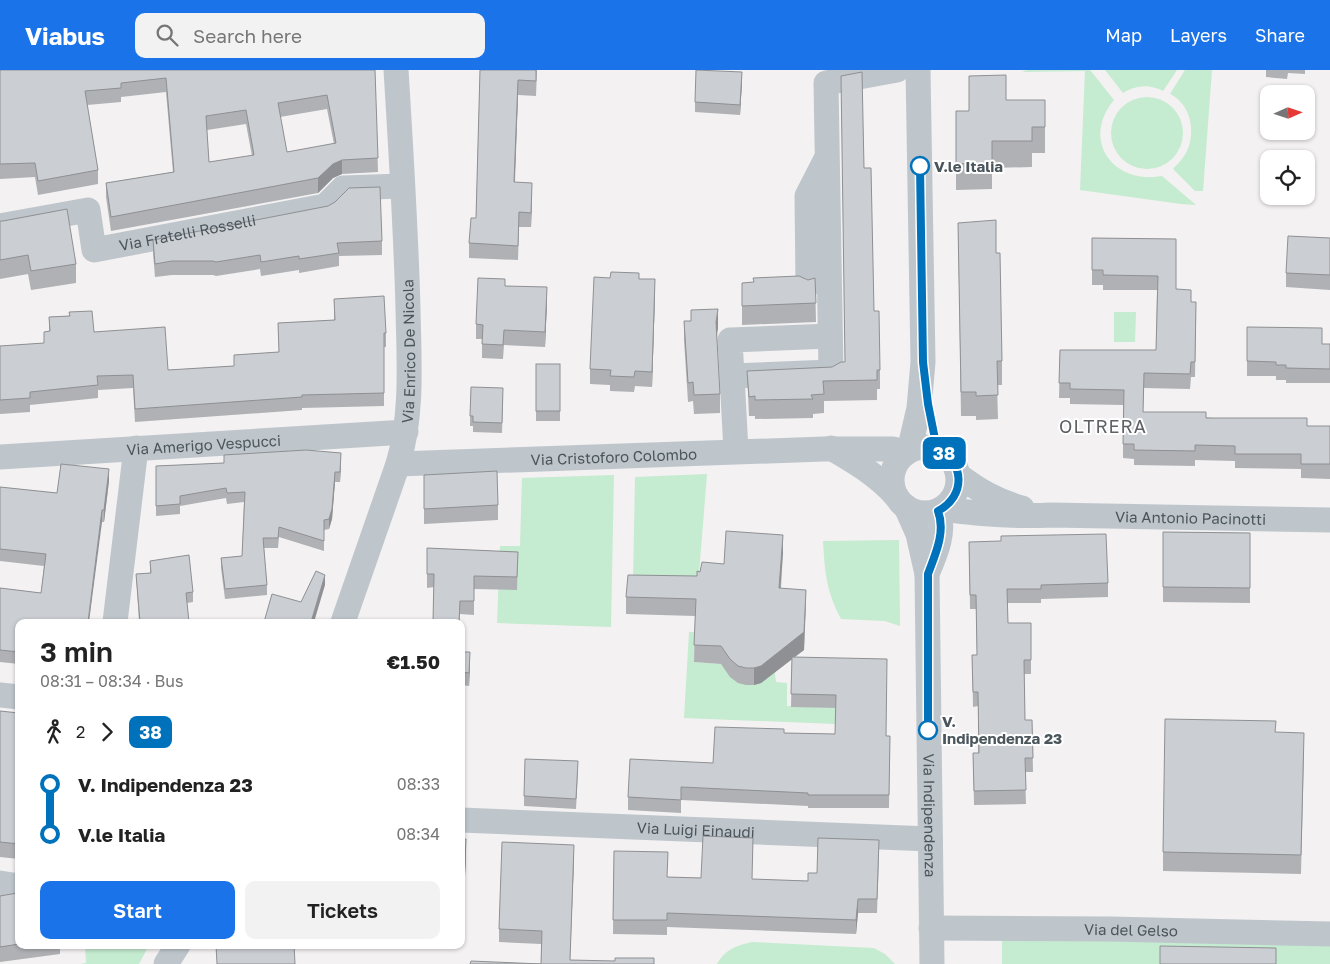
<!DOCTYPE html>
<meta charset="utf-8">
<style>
body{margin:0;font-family:"Golos Text",sans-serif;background:#f2f2f2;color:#222;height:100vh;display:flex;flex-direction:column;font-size:19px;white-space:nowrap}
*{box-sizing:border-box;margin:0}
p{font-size:16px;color:#767676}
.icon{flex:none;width:28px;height:28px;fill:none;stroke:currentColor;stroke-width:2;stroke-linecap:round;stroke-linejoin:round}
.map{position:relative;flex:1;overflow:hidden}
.details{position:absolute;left:15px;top:549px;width:450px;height:330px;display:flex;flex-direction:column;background:#fff;border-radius:10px;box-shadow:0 1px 4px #0004}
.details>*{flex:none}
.badge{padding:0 10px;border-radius:8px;font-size:18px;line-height:32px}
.needle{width:32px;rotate:87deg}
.fabs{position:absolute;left:1260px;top:15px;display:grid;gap:10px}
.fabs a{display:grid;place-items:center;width:55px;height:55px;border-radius:10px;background:#fff;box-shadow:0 1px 4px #0004;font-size:25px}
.map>.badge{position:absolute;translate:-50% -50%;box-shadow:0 0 0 2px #fff}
.legs{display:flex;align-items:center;gap:8px;height:55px;padding:0 25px;font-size:16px}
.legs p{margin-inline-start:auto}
.headline{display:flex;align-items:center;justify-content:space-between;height:85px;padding:0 25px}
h1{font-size:28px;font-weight:600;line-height:38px}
.cta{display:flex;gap:10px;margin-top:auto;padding:10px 25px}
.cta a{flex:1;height:58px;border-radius:10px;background:#1a73e8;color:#fff;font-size:20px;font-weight:600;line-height:58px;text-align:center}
.cta a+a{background:#f2f2f2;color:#222}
ul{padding:0 25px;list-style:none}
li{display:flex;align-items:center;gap:18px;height:50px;font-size:19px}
li i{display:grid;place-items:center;width:8px;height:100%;margin:0 6px;background:currentColor}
li i::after{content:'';width:12px;height:12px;margin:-6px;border:4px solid;border-radius:50%;background:#fff}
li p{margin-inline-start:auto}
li:first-child i{background:linear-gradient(#0000 50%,currentColor 0)}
li:last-child i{background:linear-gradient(currentColor 50%,#0000 0)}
header{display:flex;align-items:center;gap:30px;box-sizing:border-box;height:70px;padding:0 25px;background:#1a73e8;color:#fff}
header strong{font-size:24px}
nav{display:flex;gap:28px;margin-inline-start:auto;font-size:18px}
.search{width:350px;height:45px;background:#f2f2f2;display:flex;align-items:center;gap:12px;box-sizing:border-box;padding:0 18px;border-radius:10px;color:#767676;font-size:19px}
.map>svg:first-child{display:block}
</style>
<header>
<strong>Viabus</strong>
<div class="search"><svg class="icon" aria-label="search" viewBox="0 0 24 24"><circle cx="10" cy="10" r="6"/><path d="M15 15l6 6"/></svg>Search here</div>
<nav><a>Map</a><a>Layers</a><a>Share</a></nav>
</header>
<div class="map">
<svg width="1330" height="894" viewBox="0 0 1330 894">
<rect width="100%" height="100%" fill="#f3f1f1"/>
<!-- green -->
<g fill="#c5ebd0">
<path d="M1027 0H1090L1114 30C1081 69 1112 115 1162 106L1196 135 1181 134 1080 120 1085 1 1022 2Z"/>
<path d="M1105 0H1177L1163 21C1149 14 1136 15 1123 23Z"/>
<path d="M1185 0H1212L1203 121H1195L1173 99C1180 92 1186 85 1189 76 1195 57 1189 33 1170 24Z"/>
<circle cx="1147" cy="63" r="36"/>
<path d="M1114 242H1136L1135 272H1114Z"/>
<path d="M707 404 698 516 633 515 635 407Z"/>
<path d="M614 405 611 557 497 553 500 476H520L522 408Z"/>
<path d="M899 470 900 556 885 551 841 549C826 520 825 503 823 471Z"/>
<path d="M689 562H695L694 592 721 594 754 615 767 608 774 596 776 612 787 613V636L836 638V654L684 648Z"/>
<path d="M1002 869 1330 873V894H1002Z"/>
<path d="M753 872 874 878 885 884 895 894H717C725 879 738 875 753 872Z"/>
<path d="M85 875H149L139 894H80L86 893Z"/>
</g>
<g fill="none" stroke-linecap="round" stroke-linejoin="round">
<!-- minor -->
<g stroke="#bec6cc" stroke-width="25">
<path id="s1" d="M0 156 88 140 94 180 325 136 343 118 402 116"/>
<path d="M808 215 807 126 826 89"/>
<path d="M732 306 730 270 830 266"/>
<circle cx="925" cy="410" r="33"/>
<path d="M831 378C855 392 877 405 896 426"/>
<path d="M736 381 732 306 831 302 826 13 897 0"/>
<path d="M909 381 919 338 923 292 918 0"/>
<path id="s2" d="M0 387 406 362"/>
<path id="s3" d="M398 394 824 379H893L906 383"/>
<path d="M958 405C980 421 996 431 1022 438"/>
<path id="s4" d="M906 437 918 464 927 504 932 894"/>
<path id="s5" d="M942 439C979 444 1014 447 1051 445L1330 450"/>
<path d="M927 504C935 485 946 461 938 441"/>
<path d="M115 552 136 378"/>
<path id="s6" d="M343 552 398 394C413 344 409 291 408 239 406 160 401 80 396 0"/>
<path d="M0 625 19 627"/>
<path id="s7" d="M461 750 930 769"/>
<path d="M0 813 19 816"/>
<path id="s8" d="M931 858 1110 859 1330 864"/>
<path d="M166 894 178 875"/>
</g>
</g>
<!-- wall -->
<g fill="#afb1b5" fill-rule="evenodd">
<path d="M0 0H375L378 102 342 104 333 108 318 123 111 161 106 127V113L173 102 166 22 121 27V32L87 35 98 100V114L38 125 35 107 0 109ZM327 39 334 74 287 82 280 47ZM246 54 252 86 209 92 207 60Z"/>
<path d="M480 0H537L536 26 518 25 515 112 532 128 531 157H519L518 190 469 188V173L476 148Z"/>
<path d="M1266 0H1305V4L1288 3 1287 9 1266 7Z"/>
<path d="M742 12 740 45 695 42V32Z"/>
<path d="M1006 30H1045V83H1032V97L992 98V119L956 120V41H969Z"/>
<path d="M864 98 874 241 880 300V319H877V330L824 331V343L813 344V348L755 349V346H749L747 301 832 297 845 292Z"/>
<path d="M0 151 76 194V213L31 220 28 204 0 209Z"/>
<path d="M958 153 996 183 1002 291V315H997L998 349 976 350V346H961Z"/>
<path d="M1092 168 1176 169V219L1191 232H1196L1195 307H1191L1190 319 1144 318 1143 342 1307 356H1330V409L1301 408V399L1235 398V391L1195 390V396L1134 395V389L1123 388V335L1070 334V328H1059L1060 280H1156L1157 220H1103V215H1092Z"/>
<path d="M1330 168V220L1286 217V203Z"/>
<path d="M153 170 382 171V185L339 186V196L299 203V200L261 206 260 199 216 206 213 205H172L155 207 153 183Z"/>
<path d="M610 208 639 209 655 224 652 317 635 316 634 322 610 321V315L590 314V299Z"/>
<path d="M815 208 816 252 742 255V213L808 210Z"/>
<path d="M505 216 547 232 545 277 504 275 503 289 482 288V269H476V254Z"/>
<path d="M334 229 386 263V277H384V336L302 338V340L135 352 133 318 98 320V328L30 335V342L0 344V276L44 273V262L49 261V247L69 246V242L94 262 168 300 234 296V285L279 282 278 253 334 250Z"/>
<path d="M691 240 718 258 716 266 720 324V343L694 344 693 331 688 332 684 270V251H691Z"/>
<path d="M1247 257 1322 274H1330V313H1286V310H1276V306H1247Z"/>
<rect x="536" y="294" width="24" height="57"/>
<path d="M503 328 502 363 473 362V356H470V346Z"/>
<path d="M224 385 341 393 340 412H335L332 449 329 459 324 460V481L279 467 278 478H264L267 515V525L225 529 221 498V488L242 486 244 432 227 434 226 428 180 436V444L156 446V396L224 393Z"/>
<path d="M424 405 498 435V450L424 454Z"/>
<path d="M109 411 104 452H102L19 552V594L0 592V518L41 523 44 496 0 491V417L57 423Z"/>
<path d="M1163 462 1250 463V533L1163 532Z"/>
<path d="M969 472 1108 513V527L1041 529V533H1007L1008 553H1031V604H1024L1025 650H1032L1033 702H1025L1026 734 974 735 973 683H978V636L973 637 972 585H977L976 539H970Z"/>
<path d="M427 478 518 482 517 520 474 519V545L460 544V552H433L434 517 427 518Z"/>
<path d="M783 482 781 518 806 537 804 580 794 587 886 666H890L889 738H808V736L681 730V743L628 740V727L713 693 784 663 835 664 836 638 791 637 792 589 761 613 754 615H746L738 613 730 607 721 594 694 592 695 546 626 544V527L697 506 700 502 724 494Z"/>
<path d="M150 491 193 522V532L187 533 189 552H139L136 504 150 503Z"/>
<path d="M461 582 470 595 469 616 461 615Z"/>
<path d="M0 641 19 643V789L0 787Z"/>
<path d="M1276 662 1304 682 1301 804 1163 801V782Z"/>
<path d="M578 701 576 739 524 736V726Z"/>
<path d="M461 769 466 784 462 872H461Z"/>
<path d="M614 781 668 807 808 811 817 803 879 785 877 843H858L856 864 667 857V865L613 864Z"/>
<path d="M574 788 570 890 654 894H541V874L499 872V859Z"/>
<path d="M0 826 19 833V875H60V884L0 892Z"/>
</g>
<!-- shaded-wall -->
<g fill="#8e9093">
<path d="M742 2V12L740 45V35Z"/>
<path d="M518 10V25L514 127V112Z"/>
<path d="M342 90V104L333 108 318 123V108L333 94Z"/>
<path d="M532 113V128L531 157V143Z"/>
<path d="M655 209V224L652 317V302Z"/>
<path d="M547 217V232L545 277V262Z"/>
<path d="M718 239V258L716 271V252Z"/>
<path d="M341 383V393L340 412V402Z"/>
<path d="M109 399V411L104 452V440Z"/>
<path d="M335 402V412L332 449 329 459V449Z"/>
<path d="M102 440V452L89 552H88Z"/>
<path d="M783 465V482L779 535V518Z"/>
<path d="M325 505V515L314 552H311Z"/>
<path d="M806 520 804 580 761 613 754 615V598Z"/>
<path d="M470 582V595L469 616V603Z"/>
<path d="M466 769V784L462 872V857Z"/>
<path d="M574 775V788L570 894Z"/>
<path d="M858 829V843L856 864V850Z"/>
</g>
<!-- building -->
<g fill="#cbced2" stroke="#8e9093" fill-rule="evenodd">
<path d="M0 0H375L378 88 342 90 333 94 318 108 111 147 106 113 174 102 166 8 121 13V18L85 21 98 100 38 111 35 93 0 94ZM327 25 336 73 287 82 278 33ZM246 40 254 85 209 92 206 46Z"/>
<path d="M480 0H536V11L518 10 514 112 532 113 531 143 519 142 518 176 469 173 471 148H476Z"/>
<path d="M696 0 742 2 740 35 695 32Z"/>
<path d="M862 2 864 98H871L874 241H879L880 300H877V310L823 311 824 324 811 325 813 329 755 330V326L749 327 747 301 832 297 841 292H845L841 6Z"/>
<path d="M1006 5V30H1045V57H1032V71H992V93L956 94V41H969V6Z"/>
<path d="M380 117 382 171 337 173 339 183 299 189V186L261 192 260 185 216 192 213 191H172L155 194 153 170 328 136 335 132 349 118Z"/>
<path d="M67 139 76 194 31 201 28 185 0 190V151H3Z"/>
<path d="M996 150V183H1000L1002 291H997L998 325 976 326V322H961L958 153Z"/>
<path d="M1288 166 1330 168V205L1286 203Z"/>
<path d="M1092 168 1176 169V219L1191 220V232H1196L1195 292H1191L1190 304 1144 303 1143 342H1206V348H1307V356H1330V394H1301V384H1235V376L1195 375V381L1134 380V374H1123L1124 320 1070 319V313H1059L1060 280H1156L1158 206 1103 205V200H1092Z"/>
<path d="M611 202 639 203V209H655L652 302 635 301 634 307 610 306 611 300 590 299 594 207 610 208Z"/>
<path d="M799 206 808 210 815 208 816 233 742 236V213L754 212 753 208Z"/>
<path d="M478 208 505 209V216L547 217 545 262 504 260 503 275 482 274 483 255 476 254Z"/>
<path d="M384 226 386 263H384V323L302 325V327L135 339 133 305 97 306 98 315 30 322V328L0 330V276L44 273V262L50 261 49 247 70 246 69 242 92 241 94 262 165 257 168 300 234 296V285L279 282 278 253 335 250 334 229Z"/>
<path d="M718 239 716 252 720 324 694 325 693 312 688 313 684 251H691V240Z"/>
<path d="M1247 257 1322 258V274H1330V299L1286 298V295H1276V292L1247 291Z"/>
<rect x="536" y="294" width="24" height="47"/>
<path d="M471 317 503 318 502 353 473 352V346H470Z"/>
<path d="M306 380 341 383 340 402H335L332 439 329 449 324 450V471L279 457 278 468H263L267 515 225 519 221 488 242 486 245 422 227 423 226 418 180 426V434L156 436V396L224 393V385Z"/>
<path d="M61 394 109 399 104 440H102L88 552H19V582L0 580V518L41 523 46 484 0 479V417L57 423Z"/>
<path d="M497 401 498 435 424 439V405Z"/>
<path d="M726 461 783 465 779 518 806 520 804 562 761 596 754 598H746L738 596 730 589 721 576 694 575 696 529 626 527 628 505 697 506V501L700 502 702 492 724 494Z"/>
<path d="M1163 462 1250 463V518L1163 517Z"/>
<path d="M1106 464 1108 513 1041 515V519H1007L1008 553H1031V590H1024L1025 650H1032L1033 688H1025L1026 720 974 721 973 683H979L978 622H973L972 585H977L976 525H970L969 472 1001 471V466Z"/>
<path d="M427 478 518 482 517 507 474 506V531H460L459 552H433L434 504H427Z"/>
<path d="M189 485 193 522 186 523 189 552H140L136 504 151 503 150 491Z"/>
<path d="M316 501 325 505 311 552H264L272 524 301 532Z"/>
<path d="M461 582H470L469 603 461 602Z"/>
<path d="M792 587 887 589 886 666H890L889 725H808V723L681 717V730L628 727 630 689 713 693 715 657 784 659V663L835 664 836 625 791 624Z"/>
<path d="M0 641 19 643V774L0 772Z"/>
<path d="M1165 649 1276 651 1275 662 1304 663 1301 785 1163 782Z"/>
<path d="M525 689 578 691 576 729 524 726Z"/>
<path d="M703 766 753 768 752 809 808 811V803H817L818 768 879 770 877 829H858L856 850 667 843V850H613L614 781 668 782 667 807 701 808Z"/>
<path d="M461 769H466L462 857H461Z"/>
<path d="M502 772 574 775 570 890 615 891V888H654V894H470L471 891 541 894 542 861 499 859Z"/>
<path d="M17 823 18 833H19V874L0 877V826Z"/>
<path d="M216 875H294L295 894H217Z"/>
<path d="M1160 876 1276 878V894H1160Z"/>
</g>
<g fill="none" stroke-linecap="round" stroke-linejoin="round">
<defs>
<path id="line-1" d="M920 96 923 292 928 334 937 379C965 392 966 426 938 441 946 462 935 485 928 504V660"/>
</defs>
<!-- line-1 casing -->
<use href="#line-1" stroke="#fff" stroke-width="11"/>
<!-- line-1 -->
<use href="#line-1" stroke="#0072bc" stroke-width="8"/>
</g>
<!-- markers -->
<g fill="#fff" stroke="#0072bc" stroke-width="2.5">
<circle cx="920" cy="96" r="9"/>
<circle cx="928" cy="660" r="9"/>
</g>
<g text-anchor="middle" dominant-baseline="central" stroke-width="4" stroke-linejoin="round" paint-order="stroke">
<!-- stop labels -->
<g font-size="15" font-weight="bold" fill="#4b555c" stroke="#fff" text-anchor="start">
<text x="934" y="96">V.le Italia</text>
<text x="942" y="651">V.<tspan x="942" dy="17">Indipendenza 23</tspan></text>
</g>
<!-- street labels -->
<g font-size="15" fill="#4b555c" stroke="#fff">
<text stroke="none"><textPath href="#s1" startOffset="225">Via Fratelli Rosselli</textPath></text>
<text stroke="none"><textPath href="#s6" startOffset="281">Via Enrico De Nicola</textPath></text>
<text stroke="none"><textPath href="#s2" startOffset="204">Via Amerigo Vespucci</textPath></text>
<text stroke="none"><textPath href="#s3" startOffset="216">Via Cristoforo Colombo</textPath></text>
<text stroke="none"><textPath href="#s5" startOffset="249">Via Antonio Pacinotti</textPath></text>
<text stroke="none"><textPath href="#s4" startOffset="312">Via Indipendenza</textPath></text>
<text stroke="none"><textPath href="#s7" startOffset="235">Via Luigi Einaudi</textPath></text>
<text stroke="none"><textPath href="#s8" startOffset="200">Via del Gelso</textPath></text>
</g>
<!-- quarter labels -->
<g font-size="18" letter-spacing="1" fill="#5e6265" stroke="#fff">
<text x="1103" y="356">OLTRERA</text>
</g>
</g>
</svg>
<div class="fabs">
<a><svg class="needle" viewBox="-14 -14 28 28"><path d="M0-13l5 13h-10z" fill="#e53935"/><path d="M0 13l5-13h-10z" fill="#767676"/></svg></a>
<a><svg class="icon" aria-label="locate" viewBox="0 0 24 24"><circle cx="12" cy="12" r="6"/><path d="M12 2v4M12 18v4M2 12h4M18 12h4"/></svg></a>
</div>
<b class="badge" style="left:944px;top:383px;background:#0072bc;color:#fff">38</b>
<section class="details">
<div class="headline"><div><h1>3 min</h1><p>08:31 – 08:34 · Bus</p></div><b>€1.50</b></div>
<div class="legs"><svg class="icon" aria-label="walk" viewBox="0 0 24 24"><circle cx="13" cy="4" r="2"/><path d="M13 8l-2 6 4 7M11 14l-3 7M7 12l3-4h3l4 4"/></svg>2<svg class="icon" aria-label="forward" viewBox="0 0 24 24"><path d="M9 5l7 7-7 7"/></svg><b class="badge" style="background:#0072bc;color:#fff">38</b></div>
<ul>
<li><i style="color:#0072bc"></i><b>V. Indipendenza 23</b><p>08:33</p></li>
<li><i style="color:#0072bc"></i><b>V.le Italia</b><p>08:34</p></li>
</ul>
<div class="cta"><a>Start</a><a>Tickets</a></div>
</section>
</div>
